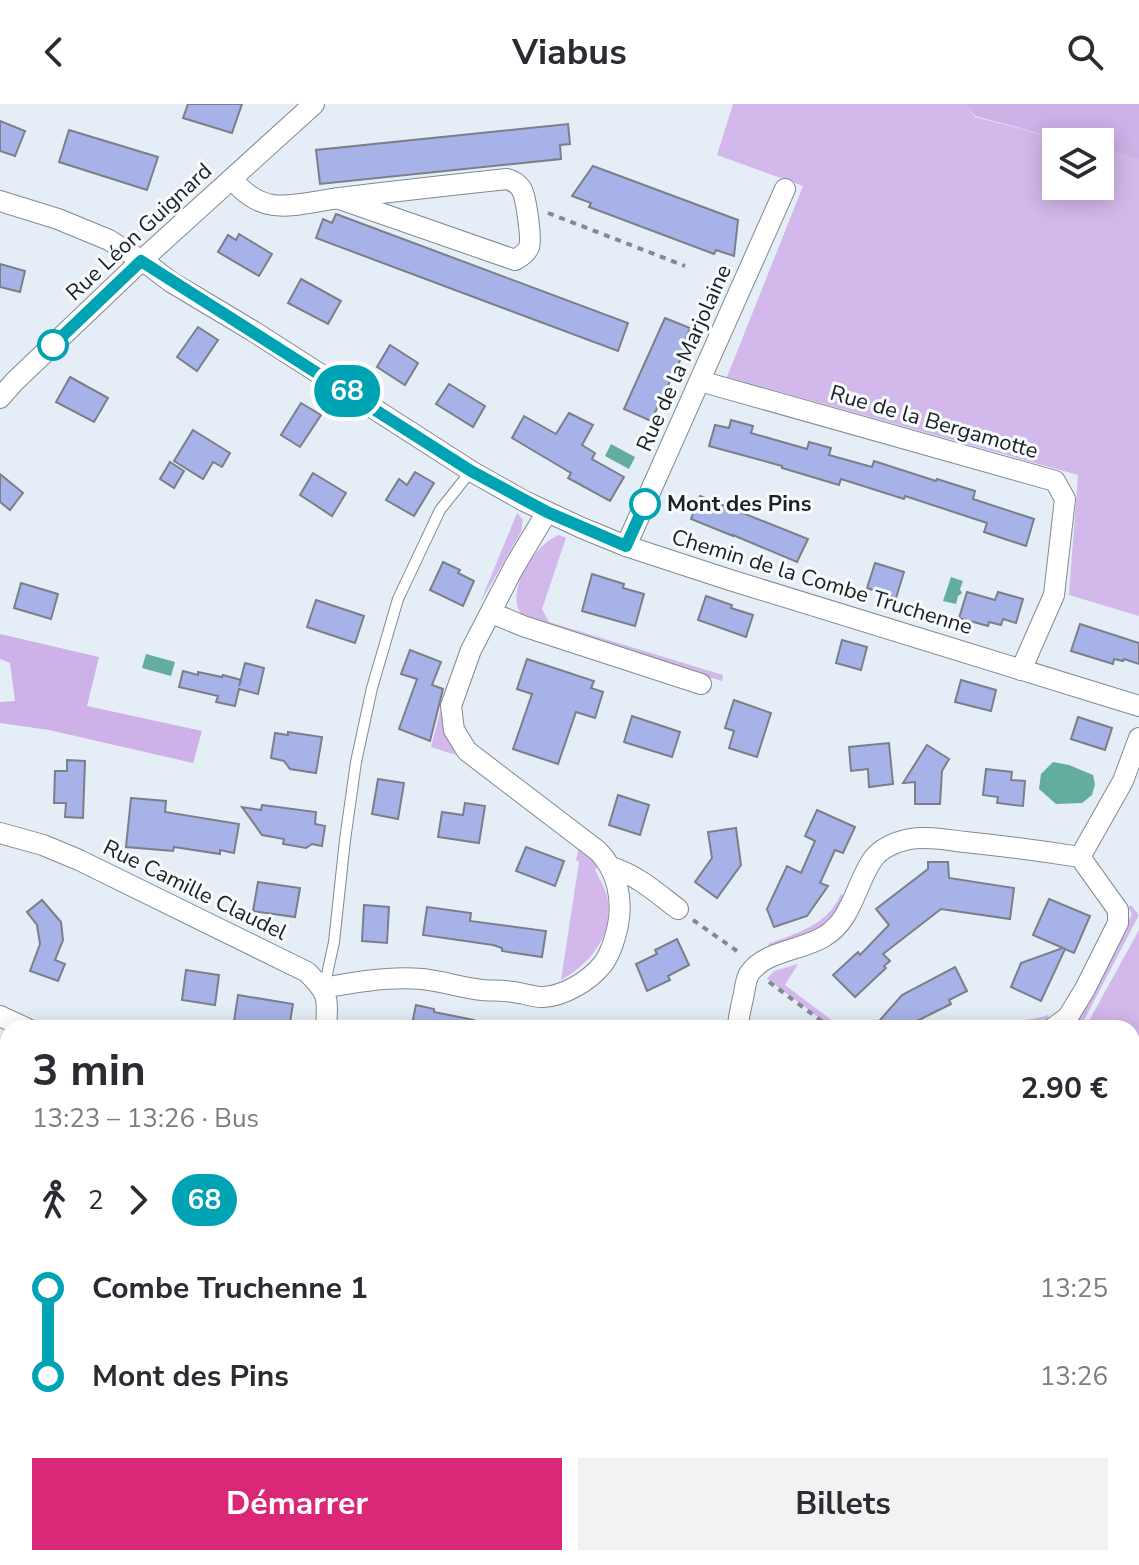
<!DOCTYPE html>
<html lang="fr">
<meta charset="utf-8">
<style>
body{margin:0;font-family:"Nunito Sans",sans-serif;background:#f2f2f3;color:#2b2b33;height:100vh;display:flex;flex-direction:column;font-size:30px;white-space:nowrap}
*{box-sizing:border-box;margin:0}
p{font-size:26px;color:#7c7c81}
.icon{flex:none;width:44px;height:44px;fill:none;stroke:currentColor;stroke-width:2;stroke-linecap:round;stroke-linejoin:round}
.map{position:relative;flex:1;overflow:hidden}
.side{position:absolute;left:0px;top:916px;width:1140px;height:546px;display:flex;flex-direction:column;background:#fff;border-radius:24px 24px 0 0;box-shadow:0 4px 20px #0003}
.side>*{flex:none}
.badge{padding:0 16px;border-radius:26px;font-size:28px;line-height:52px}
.buttons{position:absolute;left:1042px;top:24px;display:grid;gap:16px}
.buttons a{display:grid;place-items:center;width:72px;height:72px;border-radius:0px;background:#fff;box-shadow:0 4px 20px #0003;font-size:40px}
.map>.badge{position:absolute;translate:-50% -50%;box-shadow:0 0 0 4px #fff}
.legs{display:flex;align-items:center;gap:12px;height:88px;padding:0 32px;font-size:26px}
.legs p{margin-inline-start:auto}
.headline{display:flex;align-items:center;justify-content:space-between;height:136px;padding:0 32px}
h1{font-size:44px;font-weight:700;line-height:60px}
.cta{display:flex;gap:16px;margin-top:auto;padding:16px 32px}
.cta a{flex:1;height:92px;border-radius:0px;background:#db2777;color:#fff;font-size:32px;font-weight:700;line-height:92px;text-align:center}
.cta a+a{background:#f2f2f3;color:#2b2b33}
ul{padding:0 32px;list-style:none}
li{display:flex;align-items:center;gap:28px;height:88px;font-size:30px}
li i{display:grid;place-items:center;width:12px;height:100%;margin:0 10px;background:currentColor}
li i::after{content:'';width:20px;height:20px;margin:-10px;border:6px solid;border-radius:50%;background:#fff}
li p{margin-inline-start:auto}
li:first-child i{background:linear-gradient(#0000 50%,currentColor 0)}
li:last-child i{background:linear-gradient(currentColor 50%,#0000 0)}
header{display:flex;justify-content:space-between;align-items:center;height:104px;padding:0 32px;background:#fff;font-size:36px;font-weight:700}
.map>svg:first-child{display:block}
</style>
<header><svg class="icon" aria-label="back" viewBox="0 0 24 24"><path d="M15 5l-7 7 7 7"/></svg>Viabus<svg class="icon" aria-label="search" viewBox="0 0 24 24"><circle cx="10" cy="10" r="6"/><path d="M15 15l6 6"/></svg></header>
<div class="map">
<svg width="1139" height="1461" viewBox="0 0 1139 1461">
<rect width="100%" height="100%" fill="#e5eef6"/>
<!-- green -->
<g fill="#d2b8eb">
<path d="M733 0H965L975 13 1072 38H1056V82H1100V45L1139 56V512L1069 491 1078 371 727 273 803 82 717 51Z"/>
<path d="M517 409 523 416 521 428 480 499Z"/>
<path d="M559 431 566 434 542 505 549 518 723 571 722 577 539 522C531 518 523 515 519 506 508 482 537 439 559 431Z"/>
<path d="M442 601 445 629 456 651 431 643Z"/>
<path d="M579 742 598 762 595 766C600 776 606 786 608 796 613 832 590 860 561 876L579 758 576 756Z"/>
<path d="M841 790 846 794 836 812 811 832 770 846 768 840C797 829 828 821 841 790Z"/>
<path d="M1131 801 1139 811 1080 924H1071L1132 810 1128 803Z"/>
<path d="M1139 826V1282L1132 1269V924H1085Z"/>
<path d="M798 860 785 881 842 924H833L767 875 774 867Z"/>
<path d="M1048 911 1049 915C1033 930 993 924 971 924 997 917 1023 919 1048 911Z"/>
<path d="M0 1100 8 1102V1243L0 1241Z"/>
<path d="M1139 1325V1461H1087L1082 1454H1132V1334Z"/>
<path d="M205 1454H291L330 1461H195Z"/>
<path d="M863 1454H997V1461H862Z"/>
</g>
<!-- forest -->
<g fill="#cdb1e7">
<path d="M965 0H1139V56L1100 45V38H1072L975 12Z"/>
<path d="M0 530 99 553 87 602 202 627 193 659 49 626 0 619V598L15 597 10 559 0 555Z"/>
<path d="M0 1241 8 1243V1454H173L160 1461H6L0 1457Z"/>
<path d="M1132 1269 1139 1282V1325L1132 1334Z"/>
<path d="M291 1454H667L638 1461H330Z"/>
<path d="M997 1454H1082L1087 1461H997Z"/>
</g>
<!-- water -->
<g fill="#63ad9c">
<path d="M611 340 635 353 629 365 605 352Z"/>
<path d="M951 473 963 477 960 485 962 489 958 492 956 500 943 497Z"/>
<path d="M146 550 175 558 171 572 142 564Z"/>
<path d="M1053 658 1069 661 1093 671 1095 680 1092 691 1082 699 1056 700 1039 685 1041 670Z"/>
</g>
<!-- building -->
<g fill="#a6b2e8" stroke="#7c7e88" stroke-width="2">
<path d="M188 0H242L232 29 183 14Z"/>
<path d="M0 17 25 27 15 52 0 47Z"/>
<path d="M568 20 570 40 560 41 561 55 320 80 316 46Z"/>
<path d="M69 26 158 53 147 86 59 58Z"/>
<path d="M593 62 738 116 734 152 716 146 714 150 589 103 591 99 572 92Z"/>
<path d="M336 110 628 219 618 247 316 134 323 115 332 119Z"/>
<path d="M239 130 272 150 259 172 218 148 228 131 236 136Z"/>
<path d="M0 160 25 167 20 188 0 183Z"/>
<path d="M301 175 341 197 328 220 288 199Z"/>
<path d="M665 214 690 224 686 234H688L684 243 686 244 651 317 624 305Z"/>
<path d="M198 223 218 236 197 267 177 253Z"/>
<path d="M390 241 418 259 405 281 377 263Z"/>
<path d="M70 273 108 294 94 318 56 298Z"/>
<path d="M449 280 485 302 473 323 436 300Z"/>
<path d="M301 299 321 311 300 343 281 331Z"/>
<path d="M569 309 593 321 582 341 595 349 592 355 624 373 610 397 568 374 571 369 512 334 524 312 556 330Z"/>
<path d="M731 316 753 322 751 329 807 345 809 338 831 344 829 351 872 363 874 357 936 377 937 375 975 387 973 395 1034 415 1026 442 984 428 987 419 905 392 904 395 841 375 839 381 782 364V362L709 342 715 321 729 324Z"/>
<path d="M193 326 230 349 222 363 213 358 203 375 174 357Z"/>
<path d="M170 358 184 367 174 384 160 375Z"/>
<path d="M415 368 434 379 414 412 386 396 399 375 407 381Z"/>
<path d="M313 369 346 389 332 412 300 391Z"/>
<path d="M0 370 23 389 10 406 0 398Z"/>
<path d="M700 392 808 435 797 458 733 431V432L691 415Z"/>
<path d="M443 458 460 466 458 469 474 477 463 502 430 486Z"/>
<path d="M875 459 904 468 896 494 867 484Z"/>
<path d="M592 470 624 480 623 484 644 490 635 522 582 507Z"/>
<path d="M21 479 58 490 51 515 14 504Z"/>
<path d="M967 488 995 496 998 488 1023 495 1016 519 1003 515 1001 521 989 518 988 522 959 514Z"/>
<path d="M706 492 732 501 731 504 753 511 746 533 698 516Z"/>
<path d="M316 496 364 512 355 539 307 523Z"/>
<path d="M1080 520 1139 539V560L1124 555 1123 557 1114 555 1113 560 1071 547Z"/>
<path d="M842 536 867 543 861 566 836 559Z"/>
<path d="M410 546 441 558 432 581 443 585 430 637 399 625 417 575 401 570Z"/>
<path d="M527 555 594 577 591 584 603 588 595 614 576 608 558 660 513 645 532 590 517 585Z"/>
<path d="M245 559 264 564 258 590 239 585 235 602 216 598 218 592 179 583 183 567 198 571V568L222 573 223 571 241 576 239 582Z"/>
<path d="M961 576 996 586 991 607 955 598Z"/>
<path d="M734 596 771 609 757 653 729 644 734 627 725 624Z"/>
<path d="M632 612 680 628 672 653 624 638Z"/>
<path d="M1078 613 1112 624 1105 646 1071 635Z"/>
<path d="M288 628 322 633 316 669 290 665 284 657 271 654 275 629 288 631Z"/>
<path d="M889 639 893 680 869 683 868 665 851 667 849 643Z"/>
<path d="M927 641 949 655 942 667 940 700H915V678L903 679Z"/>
<path d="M67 656 85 657 83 714 65 713 66 699H54L55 667H67Z"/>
<path d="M986 665 1012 668 1011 676 1025 677 1023 702 997 699 998 693 983 691Z"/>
<path d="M378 675 404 679 398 715 372 710Z"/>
<path d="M618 691 649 701 640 731 609 721Z"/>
<path d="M131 694 166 697 165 708 239 720 234 749 220 746V750L174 743 173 747 126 743Z"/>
<path d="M465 699 485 702 479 739 438 733 442 708 463 711Z"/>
<path d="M262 701 316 708 315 720 325 722 322 742 312 740 306 744 283 740 284 735 262 731 242 703 261 706Z"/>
<path d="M817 706 855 723 843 749 835 746 820 779 828 782 807 812 774 823 767 805 787 762 801 769 815 737 805 732Z"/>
<path d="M736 724 741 761 717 794 695 778 712 754 708 728Z"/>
<path d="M526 743 564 757 555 782 516 767Z"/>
<path d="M928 758H948L949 774 1014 784 1010 815 941 805 883 850 890 857 884 862 886 864 855 893 833 871 858 848 860 851 889 821 876 805 928 765Z"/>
<path d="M258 778 300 784 295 813 253 807Z"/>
<path d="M1049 795 1090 812 1074 849 1065 845 1041 897 1011 883 1021 859 1063 844 1033 831Z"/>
<path d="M42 796 61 818 63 836 55 856 65 860 58 877 30 867 40 840 37 821 27 808Z"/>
<path d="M364 801 389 803 387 839 362 837Z"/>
<path d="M427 803 471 809 470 817 546 827 542 853 502 847V844L493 841 423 831Z"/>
<path d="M677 835 689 861 668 872 670 876 647 887 636 860 657 850 655 846Z"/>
<path d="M955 863 967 887 949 896 951 900 919 916 928 924H873L902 891Z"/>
<path d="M186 866 219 871 215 901 182 896Z"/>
<path d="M238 891 293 900 289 924H233Z"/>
<path d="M416 901 434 905V908L474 916 473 924H430L412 920Z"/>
</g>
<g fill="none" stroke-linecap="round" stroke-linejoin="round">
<defs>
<path id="lane" d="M324 884 334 838 345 736 356 658 372 584 398 495 440 406 471 367"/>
<g id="street">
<path d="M232 75C243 88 255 98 273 101 292 104 320 96 340 94 396 87 451 81 507 75 513 77 518 79 522 86 526 94 532 135 529 143 526 150 520 153 515 156L337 94"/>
<path d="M0 97 58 115 109 136 150 162 171 178 253 227 471 367 524 397 582 424 626 442 730 476 1139 602"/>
<path d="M700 277 1055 377 1065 395 1054 491 1021 566"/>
<path d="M0 294 15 277 141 157 314 0"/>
<path d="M626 442 785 85"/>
<path d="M492 509 523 522 701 580"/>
<path d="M0 729 43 741 79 756 307 868C329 890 328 893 326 924"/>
<path d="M1080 753 1123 677 1139 634"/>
<path d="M611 763C637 771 657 789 678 805"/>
<path d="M324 884C353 878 392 872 422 875 442 877 462 884 482 886 492 887 503 886 513 888 523 889 533 893 543 893 564 892 589 877 602 861 611 850 615 835 618 821 623 795 617 766 598 747L467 647 454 626 451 602 471 546 514 463 547 408"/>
<path d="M0 912 26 924"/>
<path d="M738 924C738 914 741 904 743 894 745 887 745 877 749 870 765 846 802 847 825 832 852 816 856 779 873 755 882 743 895 738 910 735 928 732 947 736 965 738 1003 742 1042 747 1080 753L1118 806V819L1085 885 1068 913 1053 924"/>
<path d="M182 1461 190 1454"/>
</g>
</defs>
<!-- lane casing -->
<use href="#lane" stroke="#818a91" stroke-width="12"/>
<!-- street casing -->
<use href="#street" stroke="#818a91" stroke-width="22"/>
<!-- path -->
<g stroke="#838a8f" stroke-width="4" stroke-dasharray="6 6" stroke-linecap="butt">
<path d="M548 109 685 162"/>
<path d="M693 816 737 847"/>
<path d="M769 878 831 924"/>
<path d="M1132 1020 1139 1022"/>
<path d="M849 1461 850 1454"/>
</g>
<!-- lane -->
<use href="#lane" stroke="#fff" stroke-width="10"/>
<!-- street -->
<use href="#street" stroke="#fff" stroke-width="20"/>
</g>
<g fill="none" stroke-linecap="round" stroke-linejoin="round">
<defs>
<path id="line-1" d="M53 241 141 157 471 367 547 408 626 442 645 400"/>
</defs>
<!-- line-1 casing -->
<use href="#line-1" stroke="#fff" stroke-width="18"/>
<!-- line-1 -->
<use href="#line-1" stroke="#00a3b4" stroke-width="12"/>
</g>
<!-- markers -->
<g fill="#fff" stroke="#00a3b4" stroke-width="4">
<circle cx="53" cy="241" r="14"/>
<circle cx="645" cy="400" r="14"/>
</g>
<g text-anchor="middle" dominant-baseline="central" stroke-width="6" stroke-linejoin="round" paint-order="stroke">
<!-- street labels -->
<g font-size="22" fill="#1c2023" stroke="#f7fbfe">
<text transform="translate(139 128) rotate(-43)">Rue Léon Guignard</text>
<text transform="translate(684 254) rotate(-66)">Rue de la Marjolaine</text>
<text transform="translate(934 318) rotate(16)">Rue de la Bergamotte</text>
<text transform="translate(822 478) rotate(17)">Chemin de la Combe Truchenne</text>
<text transform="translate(195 786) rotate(26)">Rue Camille Claudel</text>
</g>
<!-- stop labels -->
<g font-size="22" font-weight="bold" fill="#1c2023" stroke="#f7fbfe" text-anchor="start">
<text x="667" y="400">Mont des Pins</text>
</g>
</g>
</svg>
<div class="buttons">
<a><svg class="icon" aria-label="layers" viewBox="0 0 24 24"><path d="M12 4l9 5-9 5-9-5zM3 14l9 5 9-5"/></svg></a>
</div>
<b class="badge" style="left:347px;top:287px;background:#00a3b4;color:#fff">68</b>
<section class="side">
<div class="headline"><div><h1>3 min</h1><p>13:23 – 13:26 · Bus</p></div><b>2.90 €</b></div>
<div class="legs"><svg class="icon" aria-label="walk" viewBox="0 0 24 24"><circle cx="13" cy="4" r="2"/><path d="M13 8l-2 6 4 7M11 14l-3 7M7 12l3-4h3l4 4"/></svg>2<svg class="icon" aria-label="forward" viewBox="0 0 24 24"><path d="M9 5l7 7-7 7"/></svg><b class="badge" style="background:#00a3b4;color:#fff">68</b></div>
<ul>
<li><i style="color:#00a3b4"></i><b>Combe Truchenne 1</b><p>13:25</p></li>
<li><i style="color:#00a3b4"></i><b>Mont des Pins</b><p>13:26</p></li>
</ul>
<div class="cta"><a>Démarrer</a><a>Billets</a></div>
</section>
</div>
